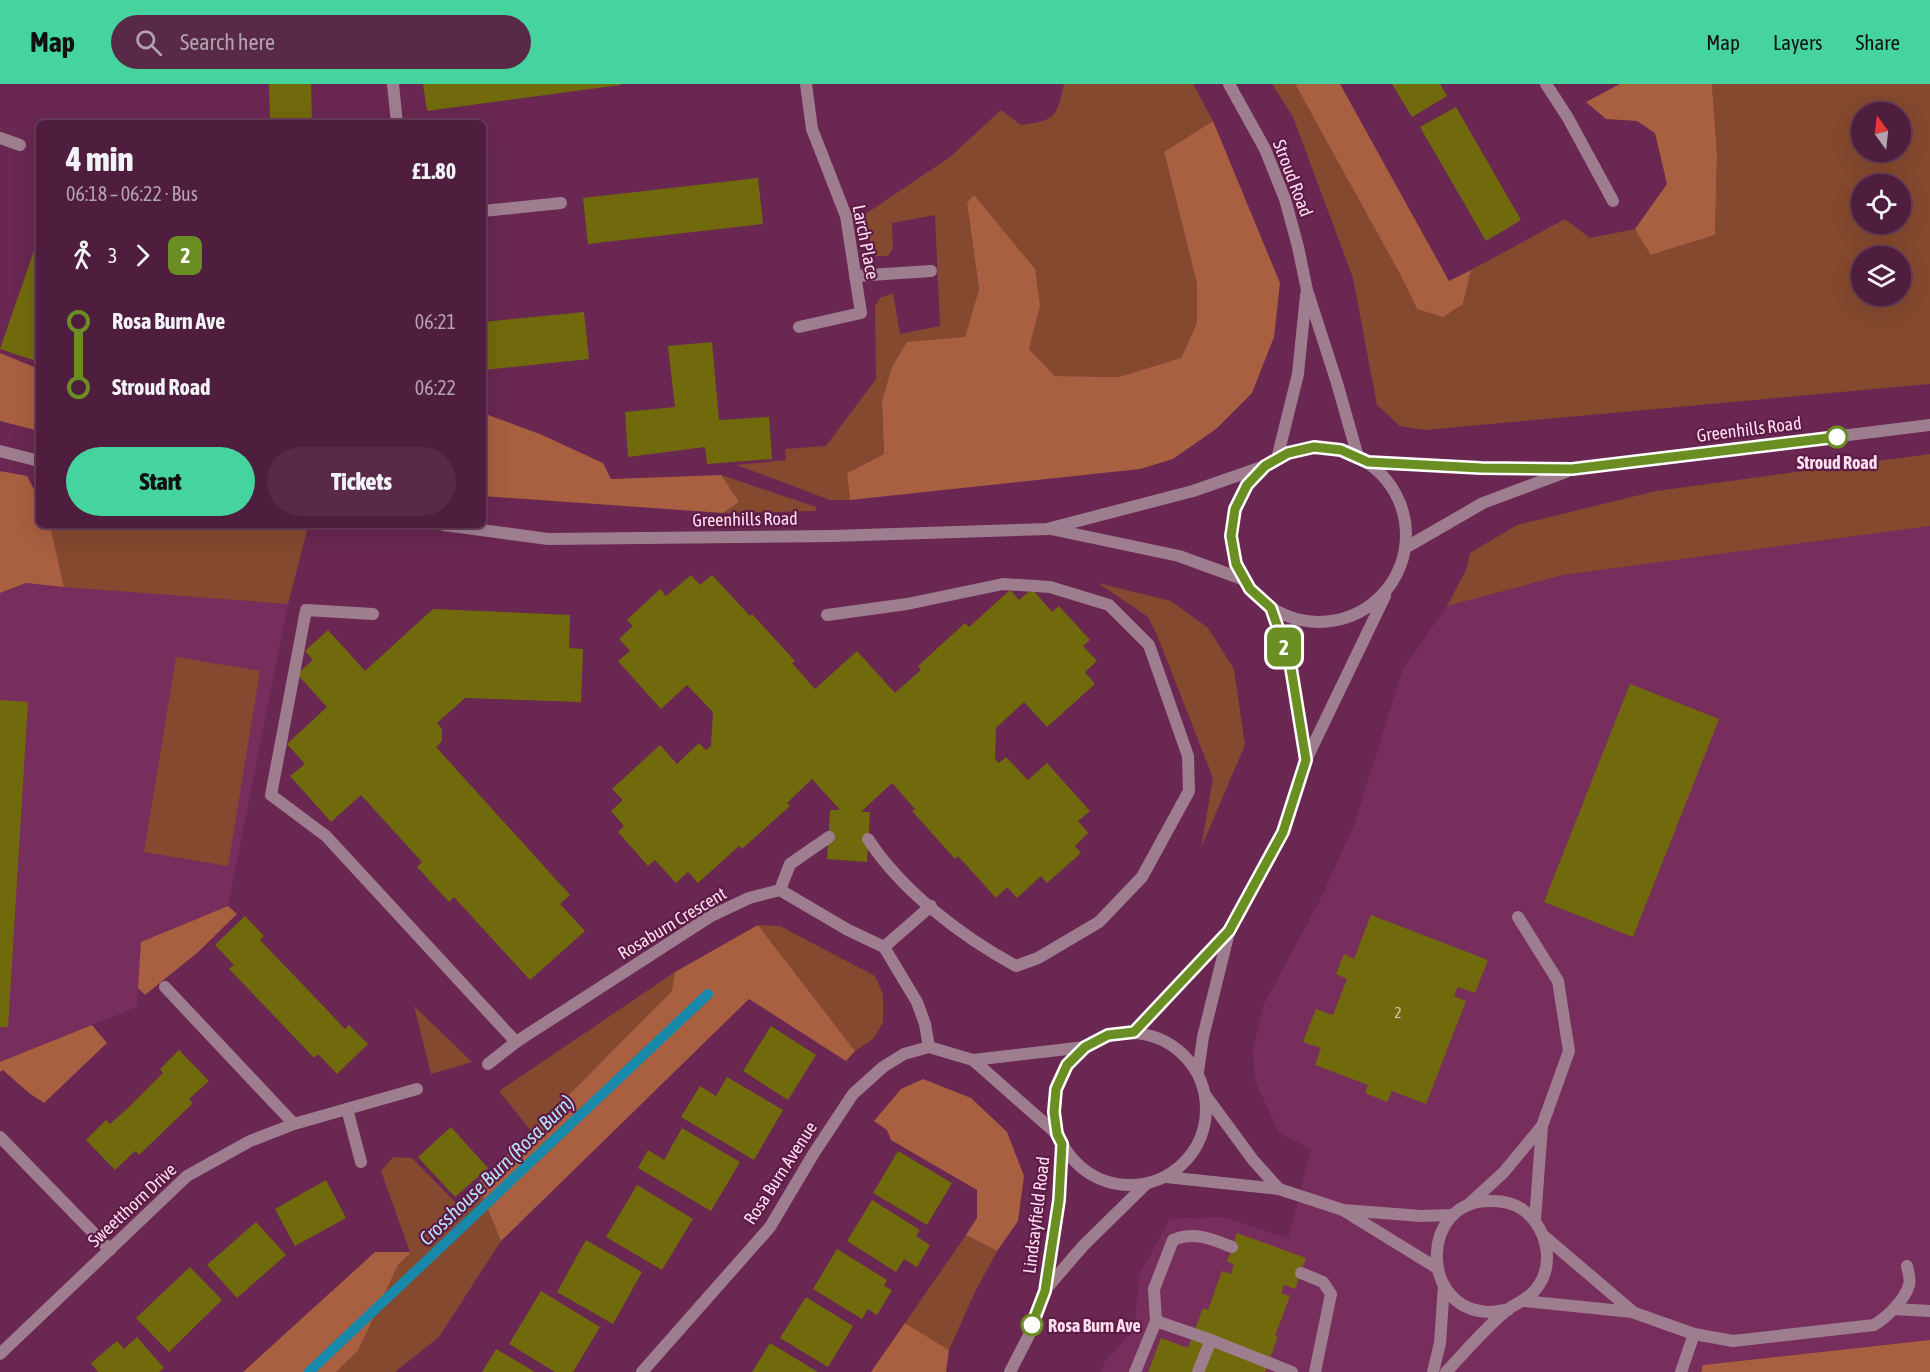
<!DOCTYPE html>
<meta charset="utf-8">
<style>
body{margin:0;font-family:"Asap Condensed",sans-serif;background:#592a48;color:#f1f3f6;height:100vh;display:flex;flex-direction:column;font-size:22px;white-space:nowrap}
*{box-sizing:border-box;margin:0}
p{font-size:20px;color:#b3a2b0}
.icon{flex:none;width:33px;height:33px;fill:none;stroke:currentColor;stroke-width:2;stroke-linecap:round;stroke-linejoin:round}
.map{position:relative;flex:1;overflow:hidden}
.details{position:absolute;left:36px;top:36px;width:450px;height:408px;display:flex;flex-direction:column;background:#4f1d3d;border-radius:9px;box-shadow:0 6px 24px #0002,0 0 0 2px #663b57}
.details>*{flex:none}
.badge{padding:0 12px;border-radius:9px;font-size:21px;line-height:39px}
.needle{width:39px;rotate:345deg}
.controls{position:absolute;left:1851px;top:18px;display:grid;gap:12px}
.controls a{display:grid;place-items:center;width:60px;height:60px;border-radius:50%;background:#4f1d3d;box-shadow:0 6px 24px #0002,0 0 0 2px #663b57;font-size:30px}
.map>.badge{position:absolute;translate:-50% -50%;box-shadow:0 0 0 3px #fff}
.legs{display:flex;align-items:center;gap:9px;height:66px;padding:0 30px;font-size:20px}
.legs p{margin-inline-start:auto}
.summary{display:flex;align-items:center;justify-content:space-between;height:102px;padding:0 30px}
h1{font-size:33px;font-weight:800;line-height:45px}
.button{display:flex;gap:12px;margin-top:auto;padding:12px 30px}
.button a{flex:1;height:69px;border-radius:36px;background:#45d49f;color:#111;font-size:24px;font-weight:800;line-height:69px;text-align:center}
.button a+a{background:#592a48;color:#f1f3f6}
ul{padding:0 30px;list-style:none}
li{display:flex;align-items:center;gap:21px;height:66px;font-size:22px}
li i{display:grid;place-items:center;width:9px;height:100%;margin:0 8px;background:currentColor}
li i::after{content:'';width:15px;height:15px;margin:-8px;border:4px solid;border-radius:50%;background:#4f1d3d}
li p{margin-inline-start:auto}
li:first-child i{background:linear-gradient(#0000 50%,currentColor 0)}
li:last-child i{background:linear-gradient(currentColor 50%,#0000 0)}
header{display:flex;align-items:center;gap:36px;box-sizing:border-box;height:84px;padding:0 30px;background:#45d49f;color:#111}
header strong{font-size:28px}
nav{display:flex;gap:33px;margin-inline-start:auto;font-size:21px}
.search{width:420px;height:54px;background:#592a48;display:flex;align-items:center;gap:15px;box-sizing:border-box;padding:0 21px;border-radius:33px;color:#b3a2b0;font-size:22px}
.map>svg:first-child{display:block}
</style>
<header>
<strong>Map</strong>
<div class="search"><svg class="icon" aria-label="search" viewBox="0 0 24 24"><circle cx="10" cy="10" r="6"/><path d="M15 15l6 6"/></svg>Search here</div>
<nav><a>Map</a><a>Layers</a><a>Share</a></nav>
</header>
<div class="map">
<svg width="1930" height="1288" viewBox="0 0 1930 1288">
<rect width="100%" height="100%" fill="#692751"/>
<!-- built -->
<g fill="#782e5d">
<path d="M1930 442V1256L1703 1281 1701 1288H1101L1105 1277 1134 1246 1140 1190 1170 1135 1222 1133 1288 1154 1311 1065 1279 1049 1255 997 1253 965 1264 920 1320 816 1354 741 1403 585 1447 522 1563 491Z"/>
<path d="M26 499 288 520 228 822 141 858 137 923 0 978V509Z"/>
</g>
<!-- green -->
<g fill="#84492f" fill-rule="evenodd">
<path d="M1064 0H1193L1213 37 1164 69 1197 200V239L1181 274 1118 293 1055 292 1029 265 1040 222 967 119 979 205 965 253 882 317 884 370 847 389 850 416H830L737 381 786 376 785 365 826 362 876 295 875 222 880 214 893 209 900 250 940 242 935 131 892 139 893 164 888 172H876L864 142V131L950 73 1001 26 1021 41C1055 37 1057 33 1064 0Z"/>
<path d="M1272 0H1295L1401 192 1417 225 1463 220 1471 186 1565 135 1590 154 1635 145 1652 171 1715 151 1717 70 1712 0H1930V300L1426 346 1400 342 1377 321 1353 194 1293 33ZM1862 28H1900V68H1862ZM1862 100H1900V140H1862ZM1862 172H1900V212H1862Z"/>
<path d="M1930 370V442L1563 491 1447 522 1466 486 1470 469 1517 441 1656 407Z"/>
<path d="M721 391 816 423V427L723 429 738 418Z"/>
<path d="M50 441H296L308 443 288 520 64 503Z"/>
<path d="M1098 499 1171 517 1208 544 1234 585 1245 661 1201 764 1213 694 1157 551 1148 533Z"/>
<path d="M176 573 260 587 228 782 144 768Z"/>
<path d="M758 841 780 842 875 892 883 910V939L873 955 855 967Z"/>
<path d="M675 888 673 907 532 1048 499 1007Z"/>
<path d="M414 922 472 978 431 990Z"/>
<path d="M393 1073 412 1074 456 1119 477 1099 501 1157 439 1253 395 1288H336L358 1267 398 1181 410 1168 381 1087Z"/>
<path d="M966 1151 997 1167 975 1208 949 1266 905 1239Z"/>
</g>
<!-- forest -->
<g fill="#a86040">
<path d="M1295 0H1340L1449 197 1471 186 1463 220 1443 233 1417 225 1401 192Z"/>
<path d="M1620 0H1712L1717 70 1715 151 1651 171 1635 145 1667 100 1655 49 1637 37 1606 35 1586 18Z"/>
<path d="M1213 37 1280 199 1274 253 1252 309 1216 345 1173 375 1140 385 850 416 847 389 884 370 882 317 892 283 907 258 965 253 979 205 967 119 974 111 1035 185 1040 222 1029 265 1055 292 1118 293 1181 274 1197 239V200L1164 68Z"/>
<path d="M0 269 39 285V347L0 337Z"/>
<path d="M483 329 542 351 603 379 611 395 721 391 739 418 723 429 483 412Z"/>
<path d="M0 387 27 392 39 415V441H50L64 503 26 499 0 509Z"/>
<path d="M228 822 237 830 197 869 145 911 138 904 141 858Z"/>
<path d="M758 841 855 967 846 977 749 915 501 1157 477 1099 532 1048 672 907 675 888Z"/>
<path d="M92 941 107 959 44 1019 29 1009 3 986 0 988V978Z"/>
<path d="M923 995 971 1014 1007 1048 1024 1092 1018 1137 997 1167 966 1151 977 1134V1106L891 1056 887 1046 874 1037 901 1005Z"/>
<path d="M375 1168H411L398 1181 358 1267 336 1288H243Z"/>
<path d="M905 1239 949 1266 946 1288H871Z"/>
<path d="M1930 1256V1288H1701L1703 1281Z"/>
</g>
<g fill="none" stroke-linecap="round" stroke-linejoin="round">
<!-- stream -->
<path stroke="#1889aa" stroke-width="10" d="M309 1288 708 910"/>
</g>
<!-- building -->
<g fill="#716a0c">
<path d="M269 0H311L312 39H270Z"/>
<path d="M423 0H620V1L427 27Z"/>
<path d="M1392 0H1440L1447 12 1412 33Z"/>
<path d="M1456 23 1521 136 1486 157 1420 43Z"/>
<path d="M758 94 763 140 588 160 583 114Z"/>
<path d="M39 152V278L0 265Z"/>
<path d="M584 228 589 275 483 286V238Z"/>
<path d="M712 258 719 336 769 333 772 375 707 380 705 363 628 373 625 328 675 323 668 262Z"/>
<path d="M691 491 700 501 712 491 750 532 752 530 795 577 792 579 815 605 857 567 895 609 921 586 918 582 965 539 969 543 1010 506 1019 516 1032 505 1052 528 1059 522 1090 556 1083 562 1097 577 1085 588 1095 600 1047 643 1024 618 996 644 995 675 999 679 1006 673 1028 696 1047 679 1090 727 1078 737 1088 749 1075 762 1081 769 1047 799 1041 792 1017 814 1007 803 996 814 958 772 955 775 912 727 915 725 892 699 861 728H870L867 778 827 775 830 726H840L812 695 787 719 790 722 742 765 739 762 698 799 688 788 676 799 655 776 648 782 618 748 624 742 611 727 623 716 612 705 660 661 677 680 699 659 706 666 711 662 713 628 687 601 661 625 618 577 630 567 619 555 633 542 627 536 660 505 666 512Z"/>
<path d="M433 525 570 531 569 564 583 565 581 618 465 614 437 639 442 645V657L436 663 570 811 560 820 585 847 530 896 454 813 449 818 417 783 422 778 361 711 331 738 290 692 305 680 287 660 327 623 297 590 313 576 305 567 328 546 365 587Z"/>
<path d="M1630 600 1719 635 1633 853 1544 818Z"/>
<path d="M0 616 28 618 8 943H0Z"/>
<path d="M1371 831 1488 876 1475 909 1458 903 1454 912 1466 917 1426 1020 1392 1007 1387 1018 1365 1009 1368 1001 1315 981 1321 964 1303 958 1316 925 1333 931 1347 895 1336 890 1344 870 1354 875Z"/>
<path d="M245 832 264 852 260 856 328 927 345 945 349 941 368 960 337 990 318 970 314 974 280 938 229 885 234 881 215 861Z"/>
<path d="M771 942 816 971 788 1016 743 987Z"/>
<path d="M179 966 209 997 189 1015 193 1019 139 1071 135 1067 115 1086 86 1056 106 1036 110 1040 128 1024 163 989 160 985Z"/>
<path d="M727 993 783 1026 754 1076 681 1033 700 1002 716 1012Z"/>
<path d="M451 1043 488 1084 455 1113 418 1073Z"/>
<path d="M682 1044 740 1078 711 1127 638 1084 648 1066 664 1076Z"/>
<path d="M898 1067 952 1099 927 1141 873 1109Z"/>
<path d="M326 1096 346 1134 295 1162 275 1125Z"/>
<path d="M637 1101 693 1135 662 1186 606 1153Z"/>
<path d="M872 1116 920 1146 916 1152 930 1161 917 1183 904 1175 896 1188 847 1157Z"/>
<path d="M256 1138 286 1171 237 1214 207 1181Z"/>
<path d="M1237 1149 1306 1174 1295 1205 1284 1201 1281 1209 1290 1212 1275 1252H1278L1265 1288H1148L1161 1254 1188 1264 1203 1224 1208 1226 1222 1187 1231 1190 1234 1180 1227 1178Z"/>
<path d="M586 1156 642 1188 613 1240 557 1208Z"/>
<path d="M837 1165 887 1196 884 1202 892 1206 877 1231 868 1225 862 1235 813 1205Z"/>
<path d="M190 1183 222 1216 169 1268 136 1234Z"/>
<path d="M541 1207 600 1243 573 1288H555L509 1260Z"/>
<path d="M806 1213 853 1242 828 1283 780 1254Z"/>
<path d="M137 1253 164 1284 159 1288H98L91 1279 117 1257 124 1265Z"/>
<path d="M770 1259 818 1288H752Z"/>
<path d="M496 1265 535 1288H482Z"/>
</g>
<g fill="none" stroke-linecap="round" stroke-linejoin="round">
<!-- service -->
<g stroke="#9e7d8f" stroke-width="12">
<path d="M855 192 931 187"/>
<path d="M373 530 306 526 271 711 326 752 516 958"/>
<path d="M827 531 907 520 1003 500 1050 503 1109 521 1149 561 1188 672 1189 707 1142 793 1099 838 1038 874 1016 882C961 852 902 807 868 755"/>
<path d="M780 806 790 780 829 753"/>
<path d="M1518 833 1558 897 1569 967 1542 1042 1535 1136"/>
<path d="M884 863 931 822"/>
<path d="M1468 1121 1504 1088 1542 1042"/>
<path d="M1544 1152 1632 1227"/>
<path d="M1301 1189 1323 1198 1331 1210 1315 1288"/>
<path d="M1524 1217 1632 1228 1694 1250 1733 1257 1874 1241C1886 1234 1905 1216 1909 1201 1911 1196 1908 1187 1907 1182"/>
<path d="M1894 1225 1930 1227"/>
<path d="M1156 1237 1154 1205 1173 1156C1195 1147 1212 1155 1232 1163"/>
<path d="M1135 1288 1156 1237 1211 1256 1292 1288"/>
<path d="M1198 1288 1211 1256"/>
<path d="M1681 1288 1694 1250"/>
</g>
<!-- minor -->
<g stroke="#9e7d8f" stroke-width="12">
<path d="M393 0 397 39"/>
<path d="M1546 0 1568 34 1613 117"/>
<path d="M0 54 20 61"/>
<path d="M483 127 561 119"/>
<path d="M799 243 861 229 846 132 812 45 806 0"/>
<path d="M165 903 294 1040"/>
<path d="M973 976 1085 963"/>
<path d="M488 980 516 958 711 832 749 814 780 806 848 846 884 863 917 918 925 940 929 963"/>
<path d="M1206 1012 1253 1076 1279 1105"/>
<path d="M347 1025 361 1078"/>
<path d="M0 1053 110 1166"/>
<path d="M1166 1093 1279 1105 1343 1126 1421 1132 1453 1131"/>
<path d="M1346 1128 1437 1184"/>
<path d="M0 1270 187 1092 250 1057 294 1040 417 1005"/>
<path d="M642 1288 770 1143 814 1069 853 1010 883 983 904 970 929 963 973 976 1057 1050"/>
<path d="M1433 1288 1440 1259 1444 1201"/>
<path d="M1446 1288C1464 1269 1487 1242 1507 1226 1517 1218 1528 1216 1536 1205 1556 1180 1547 1143 1522 1125 1513 1119 1502 1117 1492 1117 1420 1114 1418 1226 1489 1228 1495 1228 1502 1226 1508 1226"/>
</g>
<!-- tertiary -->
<g stroke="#9e7d8f" stroke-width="12">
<path d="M1229 0 1265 65 1285 115 1298 163 1307 206 1337 299 1358 373"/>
<circle cx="1319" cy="451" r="87"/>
<path d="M0 367 39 377"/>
<path d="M1277 375 1298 290 1306 211"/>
<path d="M1368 378 1481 384 1572 385 1930 341"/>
<path d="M444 441 548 455 832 452 1047 445 1193 407 1265 382"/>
<path d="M1051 445 1179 472 1245 496"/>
<path d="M1405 464 1483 419 1566 388"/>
<path d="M1271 524 1290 578 1306 676"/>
<path d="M1134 948 1229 847 1283 748 1306 676 1385 512"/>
<circle cx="1130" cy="1025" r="76"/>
<path d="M1198 988 1203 953 1229 848"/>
<path d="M1045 1206 1083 1162 1146 1100"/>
<path d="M1010 1288 1029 1251 1045 1207 1059 1116 1062 1061"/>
</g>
</g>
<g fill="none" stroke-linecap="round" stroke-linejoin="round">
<defs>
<path id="line-1" d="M1032 1241 1045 1207 1059 1116 1062 1060 1057 1050 1054 1028 1056 1005 1067 981 1085 963 1108 951 1134 948 1229 847 1283 748 1306 676 1290 578 1271 524 1250 505 1236 480 1231 452 1235 425 1247 401 1265 382 1288 369 1314 363 1341 366 1368 378 1481 384 1572 385 1837 353"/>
</defs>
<!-- line-1 casing -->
<use href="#line-1" stroke="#fff" stroke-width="14"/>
<!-- line-1 -->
<use href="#line-1" stroke="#6b8e23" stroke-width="9"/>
</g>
<!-- markers -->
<g fill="#fff" stroke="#6b8e23" stroke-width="3">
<circle cx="1837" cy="353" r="10"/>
<circle cx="1032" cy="1241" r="10"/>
</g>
<g text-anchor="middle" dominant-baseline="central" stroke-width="4.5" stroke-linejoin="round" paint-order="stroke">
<!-- number labels -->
<g font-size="15" fill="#dcc1b7">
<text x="1398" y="928">2</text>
</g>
<!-- street labels -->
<g font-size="18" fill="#ffdef0" stroke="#5d1c46">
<text transform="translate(1293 94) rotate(69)">Stroud Road</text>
<text transform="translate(866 158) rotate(79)">Larch Place</text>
<text transform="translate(1749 345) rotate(-7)">Greenhills Road</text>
<text transform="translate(745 435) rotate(-1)">Greenhills Road</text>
<text transform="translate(672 839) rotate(-31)">Rosaburn Crescent</text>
<text transform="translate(780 1089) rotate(-57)">Rosa Burn Avenue</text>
<text transform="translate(132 1121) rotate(-43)">Sweetthorn Drive</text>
<text transform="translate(1036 1131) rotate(-83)">Lindsayfield Road</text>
</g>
<!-- stop labels -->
<g font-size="18" font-weight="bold" fill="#ffdef0" stroke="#5d1c46">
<text x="1837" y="378">Stroud Road</text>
<text x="1048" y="1241" text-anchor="start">Rosa Burn Ave</text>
</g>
<!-- water labels -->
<g font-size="20" font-style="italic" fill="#b6e4f6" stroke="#5d1c46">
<text transform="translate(496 1086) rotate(-44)">Crosshouse Burn (Rosa Burn)</text>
</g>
</g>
</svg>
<div class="controls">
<a><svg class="needle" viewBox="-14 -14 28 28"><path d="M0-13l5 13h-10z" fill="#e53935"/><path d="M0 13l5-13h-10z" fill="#b3a2b0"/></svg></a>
<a><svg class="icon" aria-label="locate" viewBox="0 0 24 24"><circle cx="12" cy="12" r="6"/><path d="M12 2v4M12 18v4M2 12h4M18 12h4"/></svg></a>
<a><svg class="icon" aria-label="layers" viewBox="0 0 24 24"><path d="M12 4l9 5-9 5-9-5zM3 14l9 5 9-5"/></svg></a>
</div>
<b class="badge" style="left:1284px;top:563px;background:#6b8e23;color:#fff">2</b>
<section class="details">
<div class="summary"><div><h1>4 min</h1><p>06:18 – 06:22 · Bus</p></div><b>£1.80</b></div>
<div class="legs"><svg class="icon" aria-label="walk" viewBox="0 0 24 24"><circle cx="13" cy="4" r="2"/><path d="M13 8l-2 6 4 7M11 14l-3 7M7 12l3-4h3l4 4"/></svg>3<svg class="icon" aria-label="forward" viewBox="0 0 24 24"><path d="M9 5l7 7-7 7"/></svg><b class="badge" style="background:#6b8e23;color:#fff">2</b></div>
<ul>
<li><i style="color:#6b8e23"></i><b>Rosa Burn Ave</b><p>06:21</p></li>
<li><i style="color:#6b8e23"></i><b>Stroud Road</b><p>06:22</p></li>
</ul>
<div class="button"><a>Start</a><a>Tickets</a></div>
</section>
</div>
